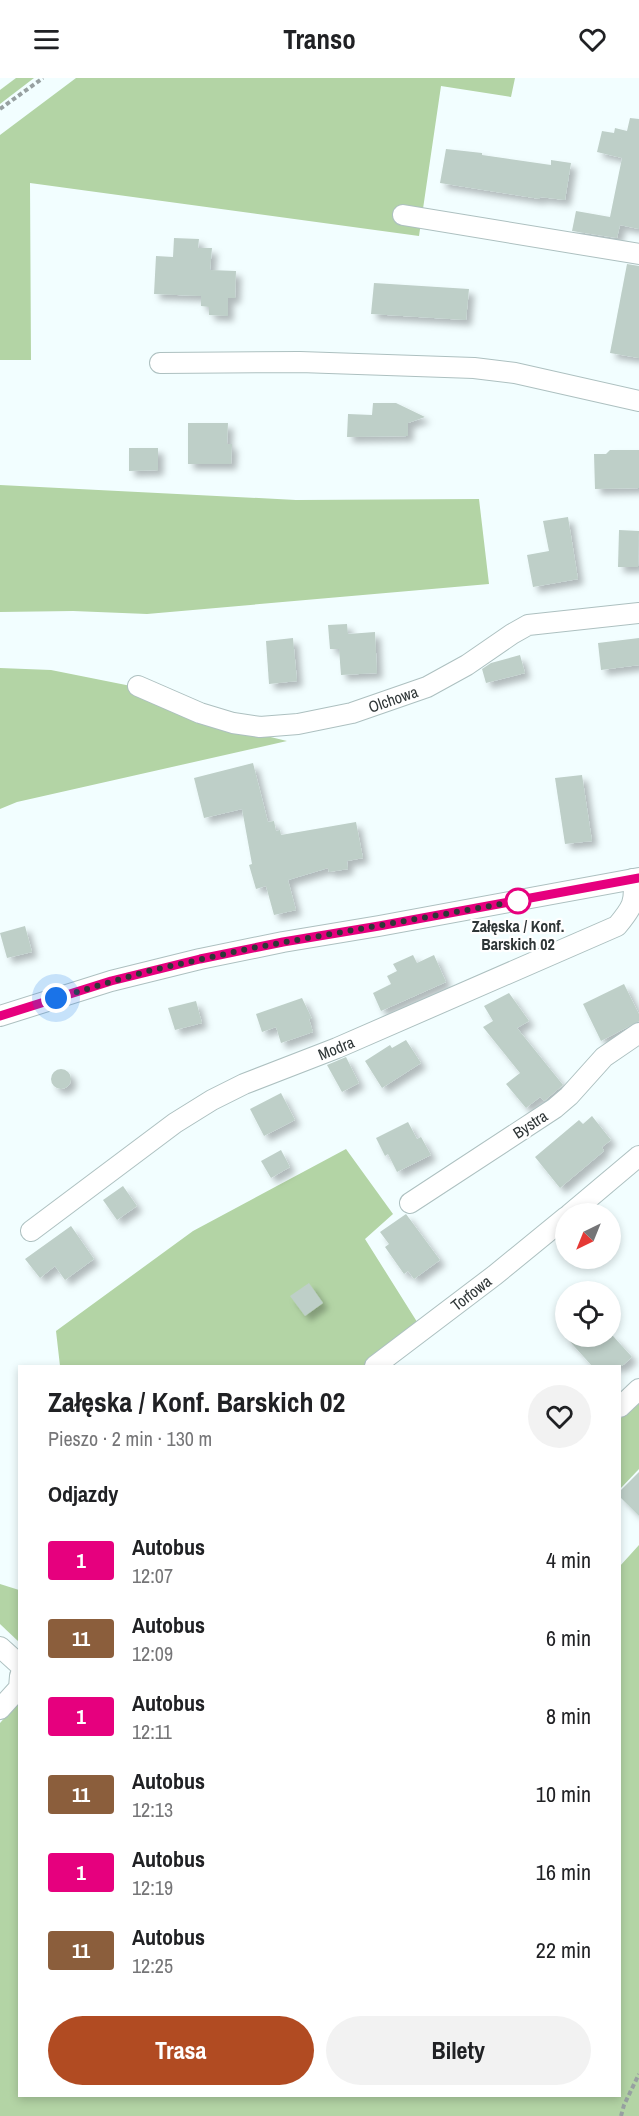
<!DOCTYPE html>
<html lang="pl">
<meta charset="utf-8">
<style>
body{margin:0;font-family:"Archivo Narrow",sans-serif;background:#f2f2f2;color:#202124;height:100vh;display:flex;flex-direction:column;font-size:22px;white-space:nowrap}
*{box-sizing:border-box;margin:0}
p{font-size:20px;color:#757577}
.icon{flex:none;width:33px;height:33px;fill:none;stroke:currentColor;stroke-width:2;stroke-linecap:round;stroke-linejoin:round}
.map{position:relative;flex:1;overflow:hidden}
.details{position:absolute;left:18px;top:1287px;width:603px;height:732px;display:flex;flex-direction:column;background:#fff;border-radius:0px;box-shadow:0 3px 9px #0003}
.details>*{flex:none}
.badge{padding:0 12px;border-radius:4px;font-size:21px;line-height:39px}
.needle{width:39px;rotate:223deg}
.fabs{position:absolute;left:555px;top:1125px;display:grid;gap:12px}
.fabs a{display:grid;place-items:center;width:66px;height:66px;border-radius:50%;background:#fff;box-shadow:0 3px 9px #0003;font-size:30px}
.you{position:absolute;width:30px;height:30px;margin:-15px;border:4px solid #fff;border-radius:50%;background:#1a73e8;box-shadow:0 0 0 9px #1a73e833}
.map>.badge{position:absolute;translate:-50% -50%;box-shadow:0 0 0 3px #fff}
h2{padding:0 30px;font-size:22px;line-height:54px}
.round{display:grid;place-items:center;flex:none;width:63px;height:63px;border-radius:32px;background:#f2f2f2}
.summary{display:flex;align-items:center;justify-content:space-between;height:102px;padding:0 30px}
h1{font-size:28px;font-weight:700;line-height:45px}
.cta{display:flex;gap:12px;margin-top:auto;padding:12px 30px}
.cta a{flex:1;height:69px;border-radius:36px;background:#b14b22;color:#fff;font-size:24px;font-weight:700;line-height:69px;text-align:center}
.cta a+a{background:#f2f2f2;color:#202124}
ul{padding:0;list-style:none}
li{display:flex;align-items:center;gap:18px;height:78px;padding:0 30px}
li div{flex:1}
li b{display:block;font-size:22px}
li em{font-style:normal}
li .badge{min-width:66px;font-weight:700;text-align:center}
header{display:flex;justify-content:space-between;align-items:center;height:78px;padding:0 30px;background:#fff;font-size:27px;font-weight:700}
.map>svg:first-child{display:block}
</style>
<header><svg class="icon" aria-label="menu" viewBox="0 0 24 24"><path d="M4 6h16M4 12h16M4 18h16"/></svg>Transo<svg class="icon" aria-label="heart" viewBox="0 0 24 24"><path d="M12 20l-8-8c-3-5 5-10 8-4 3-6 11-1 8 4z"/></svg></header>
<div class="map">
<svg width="639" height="2038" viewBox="0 0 639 2038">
<defs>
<filter id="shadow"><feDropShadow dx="5.5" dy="5.5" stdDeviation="3" flood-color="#0004"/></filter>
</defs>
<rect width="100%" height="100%" fill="#f2feff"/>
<!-- green -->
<g fill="#b3d4a5">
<path d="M16 0H34L0 26V12Z"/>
<path d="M76 0H515L511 19 441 8 419 158 30 105 31 282H0V57Z"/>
<path d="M0 407 296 422 479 421 489 506 147 536 73 533 0 534Z"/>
<path d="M0 590 51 592 131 608 222 647 287 663 17 724 0 731Z"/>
<path d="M346 1071 393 1136 365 1161 419 1247 365 1288H60L56 1253 193 1153Z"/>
<path d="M639 1323V1391L620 1411V1341Z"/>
<path d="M639 1467V2038H0V1645L19 1624 20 2018H620V1488Z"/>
<path d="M0 1506 19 1512V1564L0 1546Z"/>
</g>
<!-- building -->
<g fill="#becfc8" filter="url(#shadow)">
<path d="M630 40 639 41V151L620 147 617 160 572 153 576 133 610 139 622 80 597 74 602 53 614 55 615 50 627 53Z"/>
<path d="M446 71 482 75V77L551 87V82L571 85 565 122 540 119V121L440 105Z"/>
<path d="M174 160 199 161 198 170H212L210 192 236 193 235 220H228V238L209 237V229L201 228V218L154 216 156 178 173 179Z"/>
<path d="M627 186 639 188V280L610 275Z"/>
<path d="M374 205 469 211 466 242 371 236Z"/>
<path d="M373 325H396L425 339 408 345V358L347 359 348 336 372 337Z"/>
<path d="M188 345H228L227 366H232L231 386H188Z"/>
<path d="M129 370H158V392L129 393Z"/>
<path d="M610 372H639V410L595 411 594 376H606Z"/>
<path d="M568 439 578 501 533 509 527 477 549 473 543 443Z"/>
<path d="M619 452 639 453 638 489H618Z"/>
<path d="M347 546 348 556 375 554 377 595 341 597 339 571H330L328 547Z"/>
<path d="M293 560 297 603 269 606 266 563Z"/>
<path d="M639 560V587L601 592 598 565Z"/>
<path d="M520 577 525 595 486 605 482 591 491 585Z"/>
<path d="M253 685 268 744 274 743 276 753 280 752 281 757 356 744 363 780 347 783 348 791 329 794 328 790 288 802 296 832 274 837 266 808 256 811 249 787 252 786 242 731 204 740 194 700Z"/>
<path d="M582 697 592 763 565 766 555 700Z"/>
<path d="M25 848 32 874 7 880 0 855Z"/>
<path d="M413 877 417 885 434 877 446 904 381 933 373 915 391 906 387 898 397 893 393 886Z"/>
<path d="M624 906 639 936V943L601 963 583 926Z"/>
<path d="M509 915 529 943 517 950 563 1007 544 1023 540 1019 526 1030 506 1006 520 995 483 949 493 943 484 928Z"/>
<path d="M302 920 312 941H309L313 954 281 965 276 949 262 954 256 936Z"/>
<path d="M196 923 202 945 175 952 168 930Z"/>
<path d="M406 962 421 985 382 1010 365 983 390 967 392 970Z"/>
<path d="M346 979 359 1005 342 1014 327 987Z"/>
<circle cx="61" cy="1001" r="10"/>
<path d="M281 1015 295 1042 264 1058 250 1031Z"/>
<path d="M592 1038 611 1062 602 1069 604 1073 560 1110 535 1079 579 1042 583 1046Z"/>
<path d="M408 1044 417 1061 421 1059 431 1077 397 1094 388 1076 385 1078 376 1060Z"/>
<path d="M281 1072 290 1089 271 1100 261 1083Z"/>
<path d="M123 1108 137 1128 117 1142 103 1122Z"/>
<path d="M406 1136 440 1182 414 1201 408 1193 404 1196 385 1169 389 1166 380 1154Z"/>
<path d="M71 1148 94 1181 65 1202 55 1188 40 1200 25 1181Z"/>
<path d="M309 1205 323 1225 305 1238 290 1218Z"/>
<path d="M565 1258H613L632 1279 622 1288H592Z"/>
<path d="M639 1394V1438L620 1419V1413Z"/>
</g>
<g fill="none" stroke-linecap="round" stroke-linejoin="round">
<defs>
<g id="street">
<path d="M403 137 639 176"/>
<path d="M160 285 300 284 474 290 515 295 639 323"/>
<path d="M138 608 200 635 233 645 260 649 298 646 352 635 427 609 467 587 512 556 528 547 639 535"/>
<path d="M0 938 111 903 200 881 283 864 379 848 639 800"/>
<path d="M410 1125 555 1030 569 1018 604 979 639 955"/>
<path d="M570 1136 639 1078"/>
<path d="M31 1153 175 1045 212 1022 244 1006 337 970 617 848C632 830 636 824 633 801"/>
<path d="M375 1288 495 1197 566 1139"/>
<path d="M620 1329 639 1311"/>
<path d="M0 1569 20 1587"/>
<path d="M0 1631 19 1610 20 1598"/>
</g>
</defs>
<!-- street casing -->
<use href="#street" stroke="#adc0c0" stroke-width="22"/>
<!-- path -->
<g stroke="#97a0a1" stroke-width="4" stroke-dasharray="4.5 3" stroke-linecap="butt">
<path d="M0 31 43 0"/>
<path d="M621 2038 624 2027 639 1996"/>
</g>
<!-- street -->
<use href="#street" stroke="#fff" stroke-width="20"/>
</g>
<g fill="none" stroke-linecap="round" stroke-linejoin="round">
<defs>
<path id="line" d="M0 938 111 903 200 881 283 864 379 848 639 800"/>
</defs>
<!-- line casing -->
<use href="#line" stroke="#fff" stroke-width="14"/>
<!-- line -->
<use href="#line" stroke="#e6007e" stroke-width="9"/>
<!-- walk -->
<path stroke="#2f3637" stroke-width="6" stroke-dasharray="0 10.8" d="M56 920 148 893 252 870 518 823"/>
</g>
<!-- markers -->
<circle fill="#fff" stroke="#e6007e" stroke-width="3" cx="518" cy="823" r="12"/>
<g text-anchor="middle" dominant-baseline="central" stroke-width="4.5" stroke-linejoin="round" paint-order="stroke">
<!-- street labels -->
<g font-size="16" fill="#2f3637" stroke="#fff">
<text transform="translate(393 621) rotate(-19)">Olchowa</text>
<text transform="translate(336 970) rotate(-22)">Modra</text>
<text transform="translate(530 1046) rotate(-33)">Bystra</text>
<text transform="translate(471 1215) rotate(-38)">Torfowa</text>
</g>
<!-- stop labels -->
<g font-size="16" font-weight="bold" fill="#2f3637" stroke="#fff">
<text x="518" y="848">Załęska / Konf.<tspan x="518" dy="18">Barskich 02</tspan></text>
</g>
</g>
</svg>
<div class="fabs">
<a><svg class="needle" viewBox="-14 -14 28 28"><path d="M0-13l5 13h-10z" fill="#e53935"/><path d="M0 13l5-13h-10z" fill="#757577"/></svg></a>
<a><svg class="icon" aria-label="locate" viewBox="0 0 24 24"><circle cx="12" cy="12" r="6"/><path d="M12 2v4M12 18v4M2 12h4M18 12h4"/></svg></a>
</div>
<div class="you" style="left:56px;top:920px"></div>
<section class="details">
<div class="summary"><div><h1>Załęska / Konf. Barskich 02</h1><p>Pieszo · 2 min · 130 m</p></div><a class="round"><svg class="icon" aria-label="heart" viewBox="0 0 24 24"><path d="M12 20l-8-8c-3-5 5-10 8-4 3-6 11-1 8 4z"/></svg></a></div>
<h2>Odjazdy</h2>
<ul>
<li><span class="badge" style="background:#e6007e;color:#fff">1</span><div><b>Autobus</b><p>12:07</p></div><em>4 min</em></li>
<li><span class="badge" style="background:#8b5e3c;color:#fff">11</span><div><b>Autobus</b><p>12:09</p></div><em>6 min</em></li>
<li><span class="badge" style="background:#e6007e;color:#fff">1</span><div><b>Autobus</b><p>12:11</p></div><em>8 min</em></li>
<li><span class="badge" style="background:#8b5e3c;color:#fff">11</span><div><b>Autobus</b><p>12:13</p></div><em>10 min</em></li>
<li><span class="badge" style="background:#e6007e;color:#fff">1</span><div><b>Autobus</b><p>12:19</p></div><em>16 min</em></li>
<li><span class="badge" style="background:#8b5e3c;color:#fff">11</span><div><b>Autobus</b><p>12:25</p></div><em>22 min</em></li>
</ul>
<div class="cta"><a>Trasa</a><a>Bilety</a></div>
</section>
</div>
